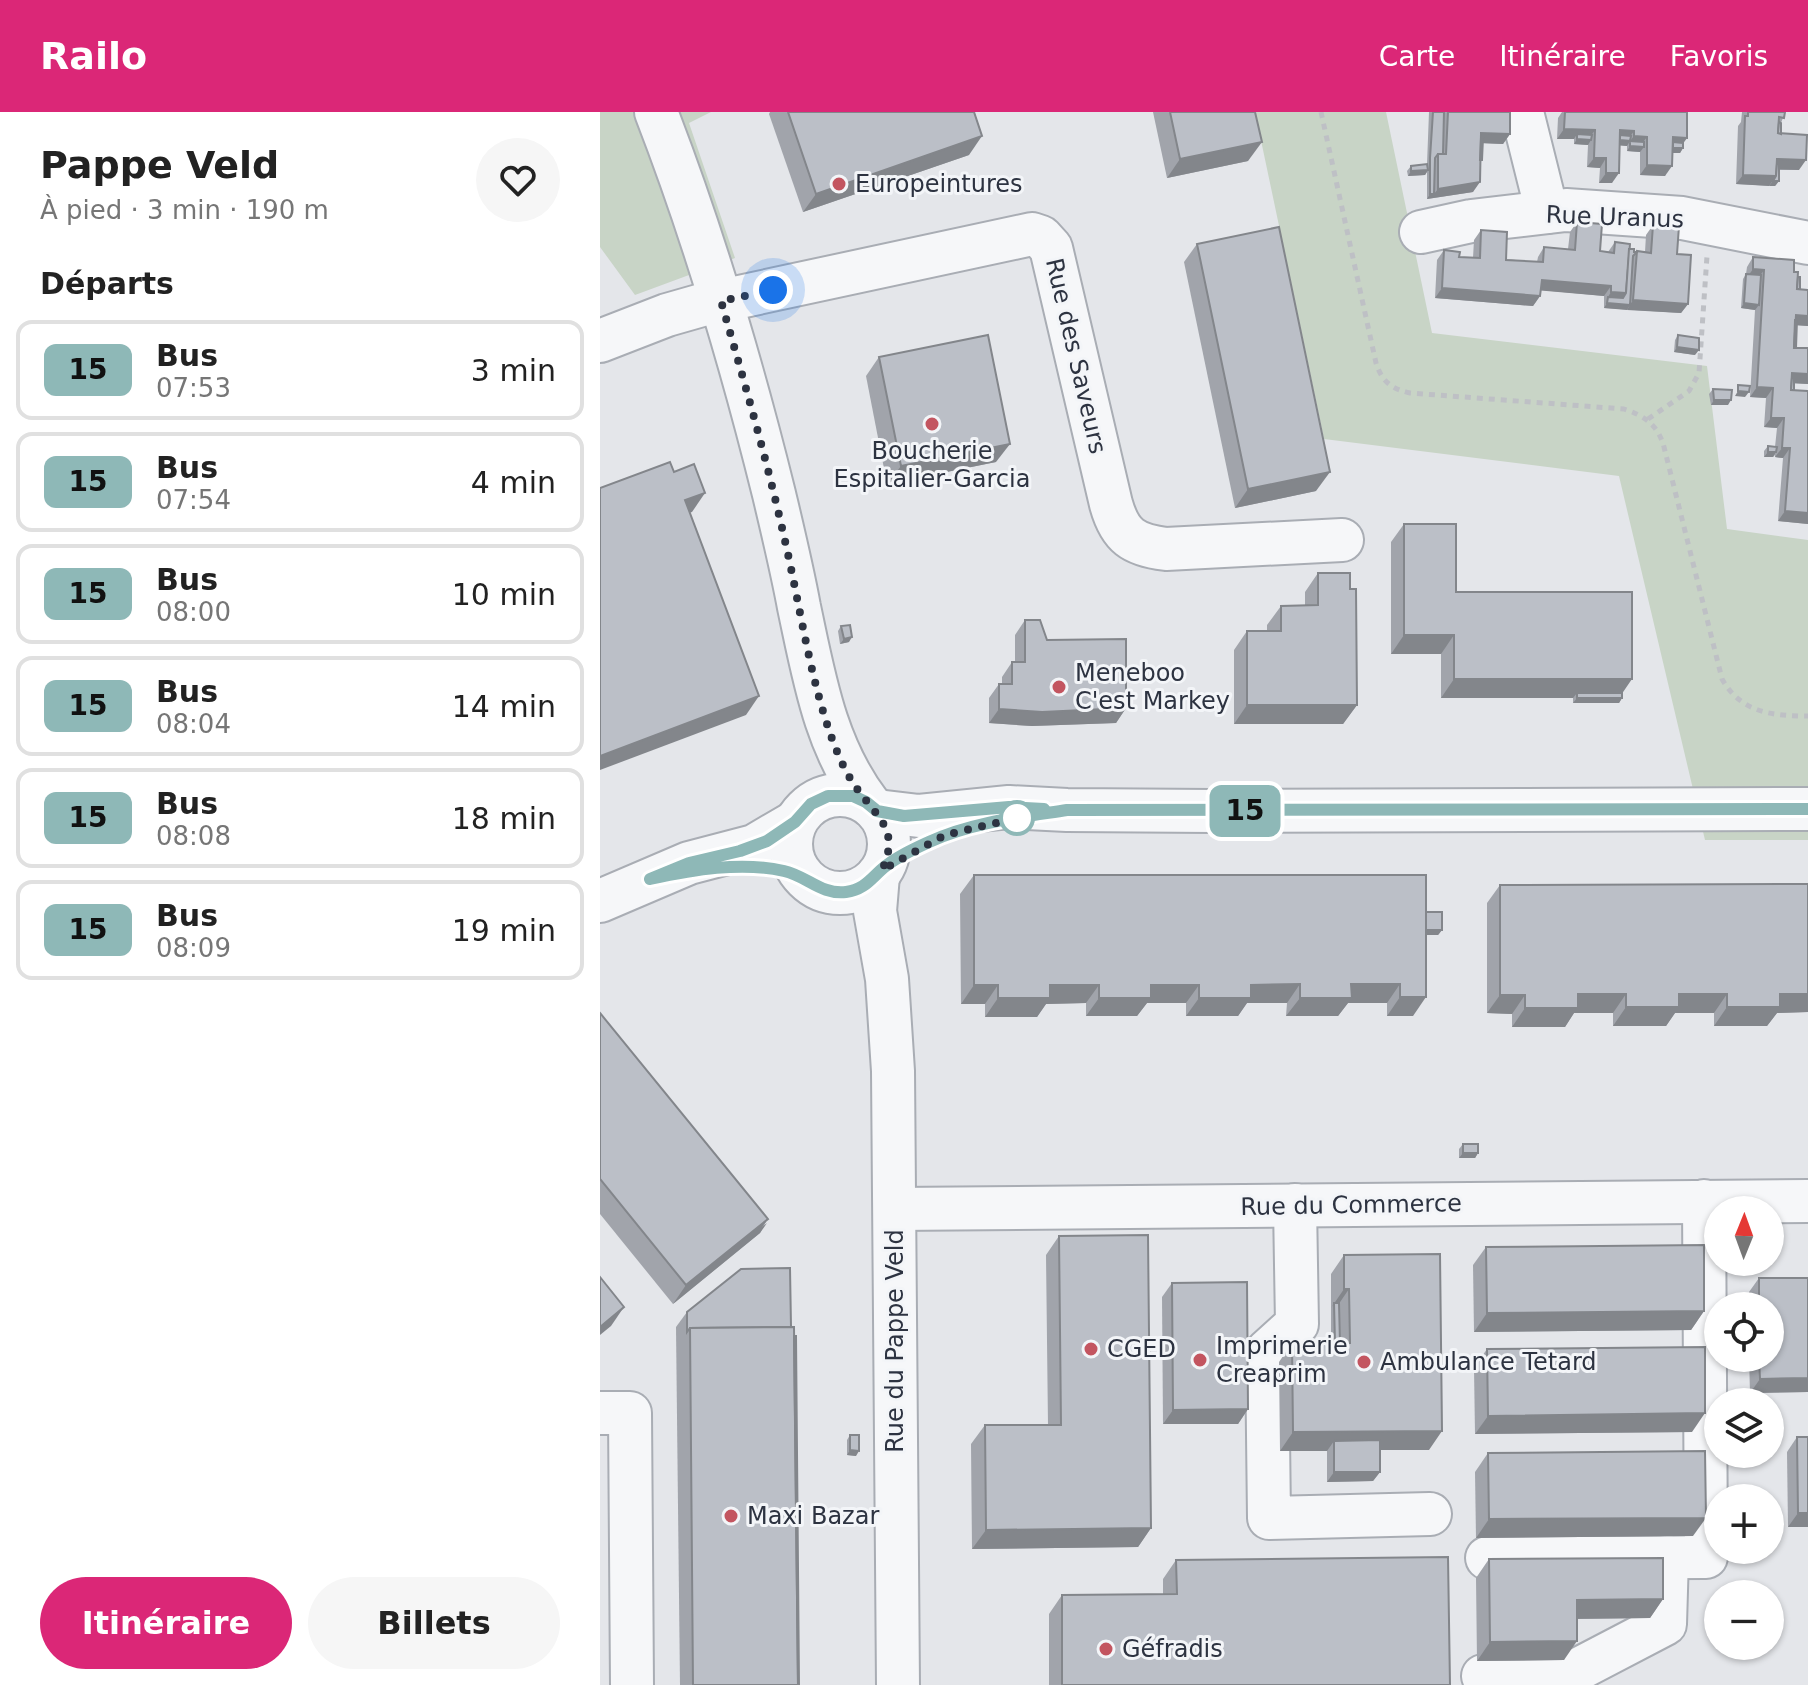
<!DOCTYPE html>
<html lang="fr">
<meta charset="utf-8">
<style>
body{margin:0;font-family:"DejaVu Sans",sans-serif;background:#f6f6f6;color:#222;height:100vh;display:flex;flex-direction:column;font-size:30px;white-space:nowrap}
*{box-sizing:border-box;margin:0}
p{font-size:26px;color:#767676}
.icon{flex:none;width:44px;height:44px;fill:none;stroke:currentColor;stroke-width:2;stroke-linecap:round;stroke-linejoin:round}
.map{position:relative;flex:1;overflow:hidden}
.panel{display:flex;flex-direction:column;background:#fff;width:600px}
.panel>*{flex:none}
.badge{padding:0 16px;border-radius:12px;font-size:28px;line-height:52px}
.needle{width:52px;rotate:1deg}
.controls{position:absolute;left:1104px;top:1084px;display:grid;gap:16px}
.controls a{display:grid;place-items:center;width:80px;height:80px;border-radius:50%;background:#fff;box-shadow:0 2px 6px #0004;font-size:40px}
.you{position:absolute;width:40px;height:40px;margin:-20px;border:6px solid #fff;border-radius:50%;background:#1a73e8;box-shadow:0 0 0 12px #1a73e833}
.map>.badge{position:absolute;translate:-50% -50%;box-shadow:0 0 0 4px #fff}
h2{padding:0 40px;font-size:30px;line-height:72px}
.round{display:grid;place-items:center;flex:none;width:84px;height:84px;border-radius:42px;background:#f6f6f6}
.overview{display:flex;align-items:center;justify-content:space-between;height:136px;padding:0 40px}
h1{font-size:38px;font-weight:800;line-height:60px}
.action{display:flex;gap:16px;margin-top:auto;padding:16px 40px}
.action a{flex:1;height:92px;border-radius:48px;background:#db2777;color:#fff;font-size:32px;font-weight:800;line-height:92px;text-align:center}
.action a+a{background:#f6f6f6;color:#222}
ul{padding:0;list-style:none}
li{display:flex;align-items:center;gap:24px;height:100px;margin:0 16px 12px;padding:0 24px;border:4px solid #e0e0e0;border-radius:16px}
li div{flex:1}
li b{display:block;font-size:30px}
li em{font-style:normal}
li .badge{min-width:88px;font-weight:700;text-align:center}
header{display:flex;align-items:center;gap:48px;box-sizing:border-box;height:112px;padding:0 40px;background:#db2777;color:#fff}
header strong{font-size:38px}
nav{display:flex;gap:44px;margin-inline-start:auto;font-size:28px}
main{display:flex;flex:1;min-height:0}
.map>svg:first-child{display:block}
</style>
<header>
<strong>Railo</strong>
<nav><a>Carte</a><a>Itinéraire</a><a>Favoris</a></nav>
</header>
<main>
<section class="panel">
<div class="overview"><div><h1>Pappe Veld</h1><p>À pied · 3 min · 190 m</p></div><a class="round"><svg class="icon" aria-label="heart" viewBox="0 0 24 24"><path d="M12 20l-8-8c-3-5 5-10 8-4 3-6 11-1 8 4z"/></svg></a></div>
<h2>Départs</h2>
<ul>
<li><span class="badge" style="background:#8eb8b7;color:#111">15</span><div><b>Bus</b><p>07:53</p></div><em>3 min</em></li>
<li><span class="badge" style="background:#8eb8b7;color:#111">15</span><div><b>Bus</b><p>07:54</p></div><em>4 min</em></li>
<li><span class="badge" style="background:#8eb8b7;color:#111">15</span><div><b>Bus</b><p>08:00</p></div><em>10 min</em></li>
<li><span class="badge" style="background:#8eb8b7;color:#111">15</span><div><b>Bus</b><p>08:04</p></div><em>14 min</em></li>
<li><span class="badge" style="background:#8eb8b7;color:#111">15</span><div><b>Bus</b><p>08:08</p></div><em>18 min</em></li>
<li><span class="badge" style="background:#8eb8b7;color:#111">15</span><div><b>Bus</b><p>08:09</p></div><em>19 min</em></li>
</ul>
<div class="action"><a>Itinéraire</a><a>Billets</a></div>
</section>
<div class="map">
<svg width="1208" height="1573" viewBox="0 0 1208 1573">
<rect width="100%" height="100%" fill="#e4e6ea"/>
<!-- green -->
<g fill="#c8d4c6">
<path d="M0 0H111L89 11 135 146 35 183 0 135Z"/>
<path d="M655 0H786L832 221 1107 254 1127 417 1208 428V728H1105L1019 364 724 327Z"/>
</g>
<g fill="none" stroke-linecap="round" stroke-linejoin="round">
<defs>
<g id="minor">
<path d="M56 0C104 124 142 253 174 382 183 420 192 457 199 495 214 565 225 635 270 693"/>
<path d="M922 0 947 100"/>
<path d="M821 120 871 109 966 98 1082 106 1208 131"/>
<path d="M0 229 67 203 102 193 432 122 441 125 451 136 511 392C520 424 533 433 566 437L742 428"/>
<circle cx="240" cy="732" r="49"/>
<path d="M277 699 319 704 409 695 467 698 613 699 1208 697"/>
<path d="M278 763 275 799 287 867 293 959 298 1573"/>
<path d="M0 789 89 751 154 734 195 710"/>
<path d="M695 1093 697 1212 667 1239 669 1406 830 1402"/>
<path d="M295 1097 1208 1089"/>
<path d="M0 1301H30L32 1573"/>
<path d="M887 1446 1106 1445 1104 1089"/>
<path d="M883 1564 973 1560 1065 1512 1067 1445"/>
</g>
</defs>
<!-- minor casing -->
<use href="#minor" stroke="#a9adb4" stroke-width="46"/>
<!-- path -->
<g stroke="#bec0c5" stroke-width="5" stroke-dasharray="6 6" stroke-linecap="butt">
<path d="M721 0 776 251C782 270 792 277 810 281L1024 297C1045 304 1058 313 1064 335L1122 567C1141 601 1173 604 1208 604"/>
<path d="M1048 307 1089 279 1099 261 1107 144"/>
</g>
<!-- minor -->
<use href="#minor" stroke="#f6f7f9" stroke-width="42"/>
</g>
<!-- wall -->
<g fill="#a1a4ab">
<path d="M170 0H374L369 43 203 100 169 2Z"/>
<path d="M553 0H655L648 49 567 66Z"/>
<path d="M829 0H910V22L903 32 883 31 882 48 880 51 873 80 827 87V60L825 63 808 64 807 59 811 54 827 52Z"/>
<path d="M962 0H1087L1083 36 1080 41H1073L1065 64 1040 63V40L1027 39V34L1020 33 1012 71H999L1000 56 987 55 988 33 974 32V27H957L958 6Z"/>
<path d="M1142 0H1185L1181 11V22L1199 58H1179V69L1175 74 1136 72 1138 14 1141 10Z"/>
<path d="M977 110 1000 139 1008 140 1015 130 1034 140H1045L1046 123 1053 113 1077 142 1088 192 1081 201 1004 196V184L941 178 940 184 933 194 835 186 837 148 844 138 859 145 873 146 874 128 881 118 906 147 937 150 938 145 944 135 968 137 970 120Z"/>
<path d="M597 132 716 379 635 396 584 150Z"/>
<path d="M1153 145 1194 160 1198 165 1200 177 1208 178V214L1197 213 1196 236H1208V272L1194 271V278L1208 412 1178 409 1183 346 1175 345V343L1173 345H1164V339L1168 334 1175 335 1177 316 1164 315 1166 286 1150 285 1155 198 1141 196 1143 167 1146 162 1147 155Z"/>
<path d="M1078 223 1095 243 1074 240 1075 228Z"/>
<path d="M279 245 396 350 287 372 266 264Z"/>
<path d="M1113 277 1128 293H1111L1109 282Z"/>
<path d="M804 412 856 480 1022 581V586L1019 591H973V586H841V542H791V430Z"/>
<path d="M718 461 750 477 757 593 743 612H634V538L647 519H667V513L681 494H705V480Z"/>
<path d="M425 508 526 596 516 611 432 614 389 611V586L399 572H402V565L412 550H415V523Z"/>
<path d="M241 514 249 530 240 532 238 519Z"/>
<path d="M374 763 826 800 842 818 838 823H826L813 904H787V891H748L738 904H686L687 891H647L638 904H586V891H547L537 904H486V891L446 892 437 905H385V892H361L360 782Z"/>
<path d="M1208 772V900L1177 901 1167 914H1114V901H1075L1066 914H1013V901H974L965 915H912V902L887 901V791L900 773Z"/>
<path d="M0 901 166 1110 160 1121 73 1192 0 1102Z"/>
<path d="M863 1032 878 1041 875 1046H859V1037Z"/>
<path d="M459 1124 551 1416 538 1435 372 1437 371 1332 385 1313H448L446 1143Z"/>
<path d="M886 1135 1104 1199 1091 1218 874 1220 873 1153Z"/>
<path d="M744 1143 829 1338H780V1360L773 1369 727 1370V1339H680L679 1250 692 1231H731V1162Z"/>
<path d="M1159 1166 1208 1280 1150 1281 1149 1246H1170V1194H1149V1180Z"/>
<path d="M572 1171 648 1297 638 1312H563L562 1185Z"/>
<path d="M87 1200 199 1573H80L76 1215Z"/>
<path d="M887 1237 1092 1320 875 1322 874 1256Z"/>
<path d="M250 1323 256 1344 247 1343V1328Z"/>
<path d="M1197 1325H1208V1415H1188L1187 1340Z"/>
<path d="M888 1341 1093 1424 876 1426 875 1360Z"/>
<path d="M889 1447 1063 1487 1050 1506 977 1507 964 1548 877 1549 876 1466Z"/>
<path d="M576 1448 850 1573H449V1502L462 1483 563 1482V1467Z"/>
</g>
<!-- shaded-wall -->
<g fill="#83868b">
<path d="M964 17 995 18 988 28H991L988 33 974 32 977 27V22L974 27H957Z"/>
<path d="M1020 18 1034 19 1027 29H1030L1027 34 1013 33Z"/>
<path d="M881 21 910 22 903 32 878 31Z"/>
<path d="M382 24 369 43 203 100 216 82Z"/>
<path d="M1034 24 1047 25 1040 34 1030 29Z"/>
<path d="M1073 25 1087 26 1080 36 1070 30Z"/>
<path d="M662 30 648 49 567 66 580 47Z"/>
<path d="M1030 34 1044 35 1040 40 1027 39Z"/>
<path d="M1069 36H1083L1080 41H1066Z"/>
<path d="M994 46H1006L1000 56 987 55Z"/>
<path d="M1177 47 1206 48 1199 58 1173 57Z"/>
<path d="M1047 53 1072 54 1065 64 1040 63Z"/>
<path d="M828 58 825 63 808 64 811 59Z"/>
<path d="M1006 61H1019L1012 71H999Z"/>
<path d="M1143 63 1176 64 1169 74 1136 72Z"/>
<path d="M1173 69H1179L1175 74H1169Z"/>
<path d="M880 70 873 80 827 87 830 82H834L838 77Z"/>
<path d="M1153 157 1164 158 1157 168 1146 167Z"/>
<path d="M942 168 1011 174 1004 184 935 178Z"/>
<path d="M842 176 940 184 933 194 835 186Z"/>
<path d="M1011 180 1026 181 1020 191 1008 185Z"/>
<path d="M1033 188 1088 192 1081 201 1027 198Z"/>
<path d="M1007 191 1030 193 1027 198 1004 196Z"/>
<path d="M1144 191 1159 193 1155 198 1141 196Z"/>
<path d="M1196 203 1208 204V214L1192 213Z"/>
<path d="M1077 235 1099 238 1095 243 1074 240Z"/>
<path d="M1192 261 1208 262V272L1188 271Z"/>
<path d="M1157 275 1173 276 1166 286 1150 285Z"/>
<path d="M1138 279 1149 280 1145 285 1135 284Z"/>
<path d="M1114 288H1131L1128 293H1111Z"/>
<path d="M1171 306H1184L1177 316 1164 315Z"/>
<path d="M410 332 396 350 287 372 301 354Z"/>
<path d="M1182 336H1190L1183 346 1175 345Z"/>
<path d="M1168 340H1176L1173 345H1164Z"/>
<path d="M730 360 716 379 635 396 648 377Z"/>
<path d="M105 381 92 400 72 407 85 388Z"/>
<path d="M1185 399 1208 401V412L1178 409Z"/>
<path d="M804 523H854L841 542H791Z"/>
<path d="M252 525 249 530 240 532 244 527Z"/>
<path d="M854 567H1032L1019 586H1022L1019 591H973L977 586V581L973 586H841Z"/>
<path d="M159 584 146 603 0 658V644Z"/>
<path d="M647 593H757L743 612H634Z"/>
<path d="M526 596 516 611 432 614 389 611 399 597Z"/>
<path d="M817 818H842L838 823H813Z"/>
<path d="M700 872 687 891H647L638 904H586L599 886 651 873Z"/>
<path d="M751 872H800L787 891H748L738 904H686L700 886Z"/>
<path d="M374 873H398L385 892H361Z"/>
<path d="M450 873H499L486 891 446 892 437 905H385L398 886Z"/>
<path d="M551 873H599L586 891H547L537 904H486L499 886Z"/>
<path d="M978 882H1026L1013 901H974L965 915H912L925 896Z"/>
<path d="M1079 882H1127L1114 901H1075L1066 914H1013L1026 895Z"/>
<path d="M1180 882H1208V900L1177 901 1167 914H1114L1127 895Z"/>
<path d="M900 883H925L912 902 887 901Z"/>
<path d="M800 885H826L813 904H787Z"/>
<path d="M863 1041H878L875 1046H859Z"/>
<path d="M168 1107 162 1115 167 1111 160 1121 73 1192 86 1173Z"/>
<path d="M744 1177H749L736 1196 734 1191 731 1196Z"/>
<path d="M24 1195 11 1214 0 1223V1215Z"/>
<path d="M1104 1199 1091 1218 874 1220 887 1201Z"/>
<path d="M1208 1266V1280L1150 1281 1160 1267Z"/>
<path d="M648 1297 638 1312H563L573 1298Z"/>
<path d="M1105 1301 1092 1320 875 1322 888 1304Z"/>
<path d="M842 1319 829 1338H734V1329L727 1339H680L693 1320Z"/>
<path d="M250 1338 259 1339 256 1344 247 1343Z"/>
<path d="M734 1360H780L773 1369 727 1370Z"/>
<path d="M1198 1401H1208V1415H1188Z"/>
<path d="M1106 1406 1093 1424 876 1426 889 1407Z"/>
<path d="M551 1416 538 1435 372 1437 386 1418Z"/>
<path d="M1063 1487 1050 1506 963 1507 977 1488Z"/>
<path d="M977 1529 964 1548 877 1549 890 1530Z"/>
</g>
<!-- building -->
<g fill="#bbbfc7" stroke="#83868b" stroke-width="2">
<path d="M188 0H374L382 24 216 82Z"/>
<path d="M570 0H655L662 30 580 47Z"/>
<path d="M833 0H844L843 42H838L835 46 834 82H830V46Z"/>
<path d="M848 0H910V22L881 21 880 70 838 77V42H846Z"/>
<path d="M965 0H1087V26L1073 25 1072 54 1047 53V25L1034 24V19L1020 18 1019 61H1006V46H994L995 18 964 17Z"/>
<path d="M1148 0H1185L1184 6 1179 5 1178 21 1207 23 1206 48 1177 47 1176 64 1143 63 1145 4H1148Z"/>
<path d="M1179 10 1181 11V22L1178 21Z"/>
<path d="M977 22 992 23 991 28 977 27Z"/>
<path d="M1020 23 1031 24 1030 29 1044 30V35L1030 34V29L1020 28Z"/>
<path d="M881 26H883L882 48H880Z"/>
<path d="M1073 30 1083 31V36H1073Z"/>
<path d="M827 52 828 58 811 59V54Z"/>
<path d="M1177 52H1179V69H1173L1176 64Z"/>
<path d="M977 110 1002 112 1000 139 1014 141 1015 130 1030 132 1026 181 1011 180V174L942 168 940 184 842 176 844 138 860 140 859 145 880 146 881 118 907 120 906 148 943 150 944 135 975 138Z"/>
<path d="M1053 113 1079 114 1077 142 1091 143 1088 192 1033 188 1037 139 1051 141Z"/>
<path d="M679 115 730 360 648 377 597 132Z"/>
<path d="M1029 137H1034V140H1037L1033 144 1030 193 1007 191 1008 185 1023 186 1026 181Z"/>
<path d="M1153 145 1194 148V160H1198L1197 177 1208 178V204L1196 203 1194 236H1208V262L1192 261 1191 278 1208 279V401L1185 399 1190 336H1182L1184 306H1171L1173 276 1157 275 1164 158 1153 157Z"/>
<path d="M1146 162 1161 163 1159 193 1144 191Z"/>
<path d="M1198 165H1200V177H1197Z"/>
<path d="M1195 208H1197L1196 236H1194Z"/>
<path d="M388 223 410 332 301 354 279 245Z"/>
<path d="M1078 223 1099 226V238L1077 235Z"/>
<path d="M1192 266H1194V278H1191Z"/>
<path d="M1138 273 1150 274 1149 280 1138 279Z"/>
<path d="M1113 277 1132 278 1131 288H1114Z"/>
<path d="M1168 334 1177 335 1176 340H1168Z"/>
<path d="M70 350 74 360 94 352 105 381 85 388 159 584 0 644V376Z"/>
<path d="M804 412H856V480H1032V567H854V523H804Z"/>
<path d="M718 461H750V477H756L757 593H647V519H681V494L718 493Z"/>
<path d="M425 508H440L447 528 526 527V596L442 600 399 597V572H412V550H425Z"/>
<path d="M250 513 252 525 244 527 241 514Z"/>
<rect x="977" y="581" width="45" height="5"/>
<path d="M374 763H826V885H800V872H751L752 886H700V872L651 873V886H599V873H551V886H499V873H450V886H398V873H374Z"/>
<path d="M1208 772V882H1180V895H1127V882H1079V895H1026V882H978V896H925V883H900V773Z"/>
<rect x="826" y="800" width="16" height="18"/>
<path d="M0 901 168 1107 86 1173 0 1067Z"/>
<rect x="863" y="1032" width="15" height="9"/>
<path d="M548 1123 551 1416 386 1418 385 1313H461L459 1124Z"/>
<path d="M1104 1133V1199L887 1201 886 1135Z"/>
<path d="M840 1142 842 1319 693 1320 692 1231H750L749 1177H744V1143Z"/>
<path d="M190 1156 191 1215 90 1216 87 1220V1200L141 1157Z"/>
<path d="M0 1165 24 1195 0 1215Z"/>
<path d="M1159 1166H1208V1266L1160 1267 1159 1246H1170V1194H1159Z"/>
<path d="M647 1170 648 1297 573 1298 572 1171Z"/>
<path d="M734 1191H739L740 1231H735Z"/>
<path d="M194 1215 198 1573H93L90 1216Z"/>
<path d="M194 1224H196L199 1573H198Z"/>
<path d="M1105 1235V1301L888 1304 887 1237Z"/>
<path d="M250 1323H259V1339L250 1338Z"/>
<path d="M1197 1325H1208V1401H1198Z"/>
<path d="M780 1328V1360H734V1329Z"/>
<path d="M1105 1339 1106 1406 889 1407 888 1341Z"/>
<path d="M848 1445 850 1573H462V1483L577 1482 576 1448Z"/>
<path d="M1063 1446V1487L977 1488V1529L890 1530 889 1447Z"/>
</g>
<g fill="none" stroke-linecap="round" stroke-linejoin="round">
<defs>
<path id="line" d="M444 697 409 695 304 704 277 699 266 690 253 684H228L211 692 195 710 167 729 140 739 89 751 50 767C92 758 141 749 184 759 207 764 221 783 246 780 263 778 270 768 281 758 294 746 314 737 329 730 372 710 421 705 467 698L1208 697"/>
</defs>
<!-- line casing -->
<use href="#line" stroke="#fff" stroke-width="18"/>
<!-- line -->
<use href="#line" stroke="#8eb8b7" stroke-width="12"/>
<!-- walk -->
<path stroke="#2d3341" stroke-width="8" stroke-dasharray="0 14.4" d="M173 178 121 189C144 269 167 348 185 429 200 494 209 561 231 624 238 643 246 662 258 678 279 707 300 719 282 758L345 723 417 706"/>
</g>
<!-- markers -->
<g fill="#c35560" stroke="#f3f5f8" stroke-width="3">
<circle cx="239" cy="72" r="8"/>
<circle cx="332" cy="312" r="8"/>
<circle cx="459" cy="575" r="8"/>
<circle cx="491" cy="1237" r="8"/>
<circle cx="600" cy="1248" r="8"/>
<circle cx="764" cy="1250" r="8"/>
<circle cx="131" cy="1404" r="8"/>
<circle cx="506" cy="1537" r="8"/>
</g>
<circle fill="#fff" stroke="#8eb8b7" stroke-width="4" cx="417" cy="706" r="16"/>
<g text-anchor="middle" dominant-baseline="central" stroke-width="6" stroke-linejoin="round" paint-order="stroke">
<!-- poi labels -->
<g font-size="24" fill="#2d3341" stroke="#f3f5f8" text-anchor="start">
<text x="255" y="72">Europeintures</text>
<text x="332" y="339" text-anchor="middle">Boucherie<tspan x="332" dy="28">Espitalier-Garcia</tspan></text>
<text x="475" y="561">Meneboo<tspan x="475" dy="28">C'est Markey</tspan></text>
<text x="616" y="1234">Imprimerie<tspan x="616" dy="28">Creaprim</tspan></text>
<text x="507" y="1237">CGED</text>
<text x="780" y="1250">Ambulance Tetard</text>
<text x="147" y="1404">Maxi Bazar</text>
<text x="522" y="1537">Géfradis</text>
</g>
<!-- street labels -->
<g font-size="24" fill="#2d3341" stroke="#f3f5f8">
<text transform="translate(1015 105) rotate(2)">Rue Uranus</text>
<text transform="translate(476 244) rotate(77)">Rue des Saveurs</text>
<text transform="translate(751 1093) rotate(-1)">Rue du Commerce</text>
<text transform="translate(295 1229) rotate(-90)">Rue du Pappe Veld</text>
</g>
</g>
</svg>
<div class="controls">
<a><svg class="needle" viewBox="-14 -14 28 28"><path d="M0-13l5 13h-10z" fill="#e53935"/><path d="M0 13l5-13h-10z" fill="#767676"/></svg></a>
<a><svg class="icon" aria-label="locate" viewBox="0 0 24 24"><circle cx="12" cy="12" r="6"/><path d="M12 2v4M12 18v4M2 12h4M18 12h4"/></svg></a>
<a><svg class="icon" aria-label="layers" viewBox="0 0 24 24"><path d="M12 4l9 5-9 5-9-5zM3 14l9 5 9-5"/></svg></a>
<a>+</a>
<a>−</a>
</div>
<div class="you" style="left:173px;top:178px"></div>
<b class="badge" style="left:645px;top:699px;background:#8eb8b7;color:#111">15</b>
</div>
</main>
